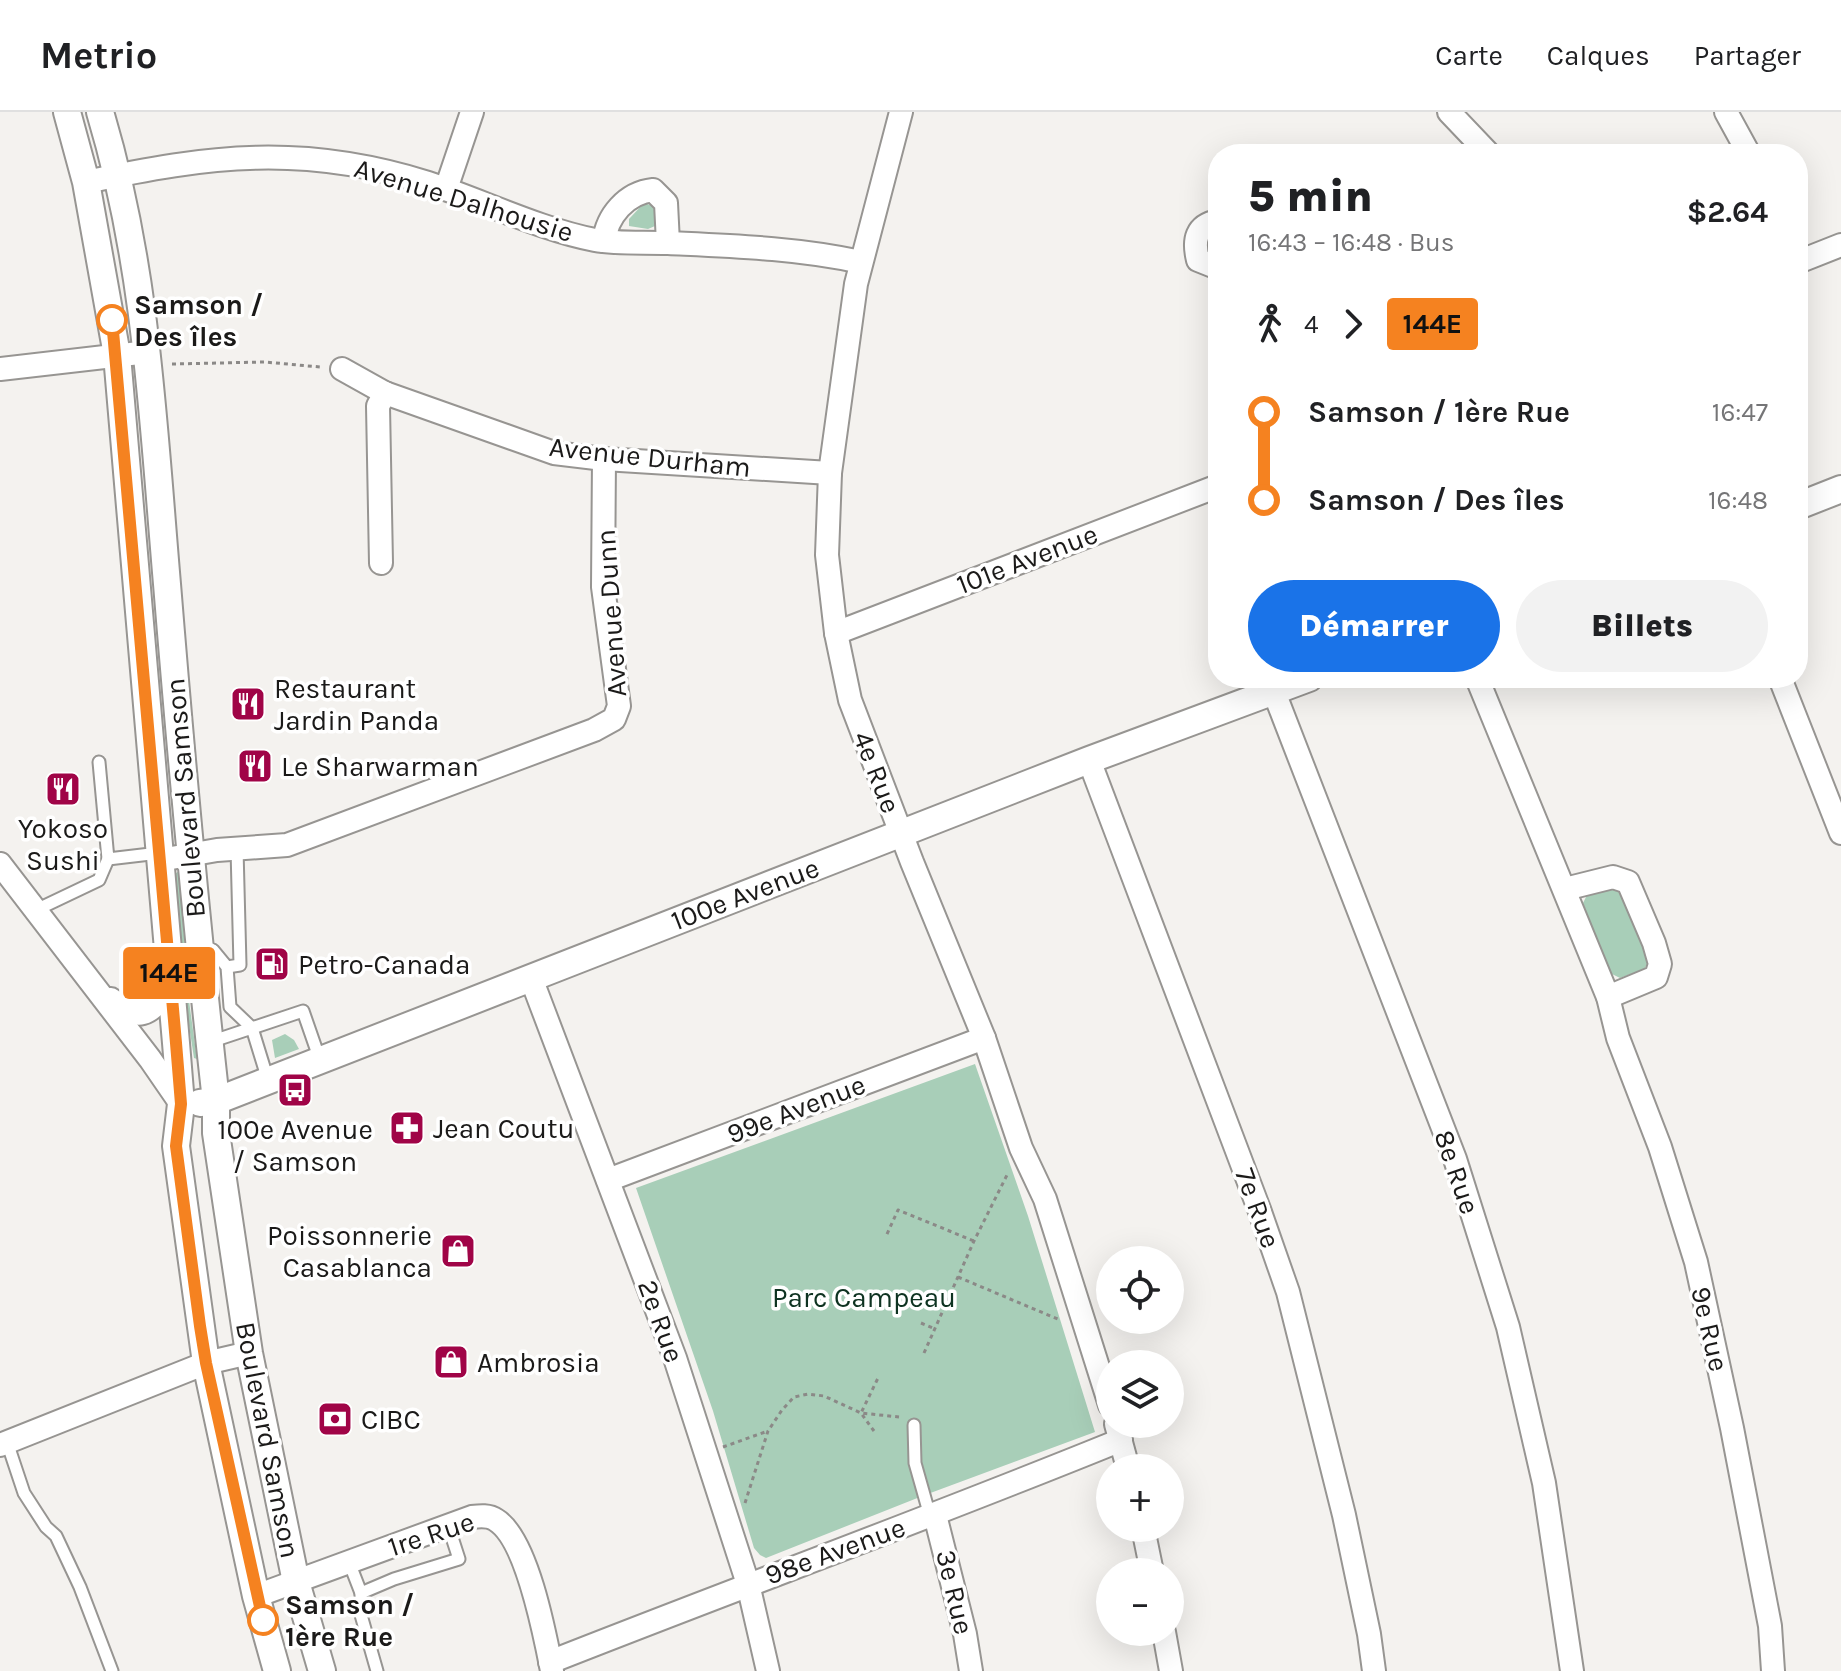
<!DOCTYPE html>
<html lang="fr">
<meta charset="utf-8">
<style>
body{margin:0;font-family:Karla,sans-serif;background:#f2f2f2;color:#202124;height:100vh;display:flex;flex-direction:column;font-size:30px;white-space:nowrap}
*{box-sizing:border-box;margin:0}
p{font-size:26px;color:#757577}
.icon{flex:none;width:44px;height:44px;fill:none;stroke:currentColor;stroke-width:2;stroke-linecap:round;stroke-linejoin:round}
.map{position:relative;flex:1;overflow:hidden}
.side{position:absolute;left:1208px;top:32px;width:600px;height:544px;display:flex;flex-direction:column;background:#fff;border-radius:32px;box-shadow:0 8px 32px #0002}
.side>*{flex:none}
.badge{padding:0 16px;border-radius:6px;font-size:28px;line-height:52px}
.controls{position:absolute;left:1096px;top:1134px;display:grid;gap:16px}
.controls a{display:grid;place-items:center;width:88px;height:88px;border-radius:50%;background:#fff;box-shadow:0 8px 32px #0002;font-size:40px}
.map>.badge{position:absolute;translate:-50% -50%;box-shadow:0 0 0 4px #fff}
.legs{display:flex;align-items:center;gap:12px;height:88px;padding:0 40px;font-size:26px}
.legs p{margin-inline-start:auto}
.overview{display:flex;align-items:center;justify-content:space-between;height:136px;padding:0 40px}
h1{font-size:44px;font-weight:800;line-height:60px}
.button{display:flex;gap:16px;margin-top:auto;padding:16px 40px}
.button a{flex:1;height:92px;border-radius:48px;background:#1a73e8;color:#fff;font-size:32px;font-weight:800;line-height:92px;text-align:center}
.button a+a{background:#f2f2f2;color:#202124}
ul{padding:0 40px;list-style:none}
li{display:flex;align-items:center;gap:28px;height:88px;font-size:30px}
li i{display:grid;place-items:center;width:12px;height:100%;margin:0 10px;background:currentColor}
li i::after{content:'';width:20px;height:20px;margin:-10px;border:6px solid;border-radius:50%;background:#fff}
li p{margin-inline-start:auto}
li:first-child i{background:linear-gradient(#0000 50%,currentColor 0)}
li:last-child i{background:linear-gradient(currentColor 50%,#0000 0)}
header{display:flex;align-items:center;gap:48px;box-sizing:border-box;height:112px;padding:0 40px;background:#fff;border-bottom:2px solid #e0e0e0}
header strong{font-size:38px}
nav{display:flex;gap:44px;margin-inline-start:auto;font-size:28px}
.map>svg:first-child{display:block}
</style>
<header>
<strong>Metrio</strong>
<nav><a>Carte</a><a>Calques</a><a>Partager</a></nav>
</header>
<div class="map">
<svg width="1841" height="1559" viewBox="0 0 1841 1559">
<rect width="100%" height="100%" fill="#f4f2ef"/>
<!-- green -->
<g fill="#a8ceb8">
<path d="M644 91 653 94 656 106 655 114 648 117 629 114V107Z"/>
<path d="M179 759 189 889 197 947 194 946 186 894 175 762Z"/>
<path d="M1611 773 1619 775 1649 850 1644 857 1620 866 1610 861 1583 791 1587 783Z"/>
<path d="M285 922 294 928 299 937 275 946 272 928Z"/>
<path d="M975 952 1028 1104 1095 1320 925 1383 766 1446 760 1443 754 1436 713 1299 636 1076Z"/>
</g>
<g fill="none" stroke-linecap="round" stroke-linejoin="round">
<defs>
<g id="service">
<path d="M99 650 108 747 159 741"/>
<path d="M36 798 99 768 108 747"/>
<path d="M201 838H213L227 855 230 895 252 916 268 968"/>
<path d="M227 855 240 853 237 737"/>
<path d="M210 930 303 899 320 948"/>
<path d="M914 1313 915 1351 930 1404"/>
<path d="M7 1330 24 1381 46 1415 56 1424 80 1475 112 1559"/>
<path d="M349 1450 361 1481V1503L377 1559"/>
<path d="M361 1481 394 1467 459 1447 448 1413"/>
</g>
<g id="minor">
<path d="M901 0 856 172 830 361 827 443 836 521 850 588 912 750 984 926 1021 1036 1045 1087 1110 1293"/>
<path d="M1449 0 1489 42"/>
<path d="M1726 0 1749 42"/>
<path d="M86 70C210 43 304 32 428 71 480 88 542 118 595 128 618 132 643 130 668 131 731 134 798 136 861 150"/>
<path d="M446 77 472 0"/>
<path d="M1218 109C1196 113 1193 128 1198 148L1218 156"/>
<path d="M604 129C607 104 626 81 653 78L666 91 668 131"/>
<path d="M1798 150 1841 133"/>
<path d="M0 257 148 240"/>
<path d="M342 257 385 281 554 341 604 347 830 361"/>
<path d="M381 451 378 294 385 281"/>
<path d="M836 521 1218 374"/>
<path d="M1477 566 1608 885 1618 926 1660 1035 1696 1150 1732 1316 1770 1514 1773 1559"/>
<path d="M1780 566 1841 721"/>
<path d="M1274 580 1455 1047 1508 1215 1544 1371 1572 1559"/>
<path d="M1089 648 1259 1097 1288 1180 1344 1403 1369 1522 1374 1559"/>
<path d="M160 748 217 738 287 733 594 618 614 607 619 594 603 475 604 347"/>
<path d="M0 752 150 947 181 992"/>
<path d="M1565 777 1613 765 1628 770 1654 831 1660 852 1656 865 1608 885"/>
<path d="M531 866 675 1246 748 1472 768 1559"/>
<path d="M111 887C139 911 148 904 170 877"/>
<path d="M608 1068 984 926"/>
<path d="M1116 1312 1128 1356"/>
<path d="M0 1333 206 1251 249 1241"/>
<path d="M935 1403 965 1522 971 1559"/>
<path d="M1143 1416 1152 1460"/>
<path d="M256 1484 472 1405C480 1404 489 1403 496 1408 527 1427 545 1523 552 1559"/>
<path d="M1164 1520 1171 1559"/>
<path d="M550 1550C740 1475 932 1405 1121 1328"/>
</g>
<g id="tertiary">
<path d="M67 0 86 70 117 243 176 931 181 992 176 1034 206 1251 256 1484 277 1559"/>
<path d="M100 0C147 156 153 310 167 472 181 645 197 817 216 989V1021L249 1241 296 1470 322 1559"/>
<path d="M1798 394 1841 377"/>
<path d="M200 991 216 989 1089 648 1309 566"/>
</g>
</defs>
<!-- service casing -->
<use href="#service" stroke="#979592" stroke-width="15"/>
<!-- minor casing -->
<use href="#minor" stroke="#979592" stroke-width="26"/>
<!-- tertiary casing -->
<use href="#tertiary" stroke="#979592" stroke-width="30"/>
<!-- path -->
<g stroke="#8b8987" stroke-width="3" stroke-dasharray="4 4" stroke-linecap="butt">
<path d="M172 252 265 250 320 255"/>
<path d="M887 1122 898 1098 974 1129"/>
<path d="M958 1165 1060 1208"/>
<path d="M921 1211 935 1217"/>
<path d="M924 1241 974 1129 1008 1061"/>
<path d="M874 1319 861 1301 879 1264"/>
<path d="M723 1335 768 1319"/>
<path d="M745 1391 768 1319 782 1298 794 1285 808 1282 824 1284 861 1301 899 1305"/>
</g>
<!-- service -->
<use href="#service" stroke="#fff" stroke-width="11"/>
<!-- minor -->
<use href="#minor" stroke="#fff" stroke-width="22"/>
<!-- tertiary -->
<use href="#tertiary" stroke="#fff" stroke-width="26"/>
</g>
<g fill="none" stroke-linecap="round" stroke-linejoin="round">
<defs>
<path id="line-1" d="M112 208 176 931 181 992 176 1034 200 1214 206 1251 263 1508"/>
</defs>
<!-- line-1 casing -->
<use href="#line-1" stroke="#fff" stroke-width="18"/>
<!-- line-1 -->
<use href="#line-1" stroke="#f58220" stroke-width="12"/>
</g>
<!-- icons -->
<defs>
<symbol id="restaurant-square" viewBox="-11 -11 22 22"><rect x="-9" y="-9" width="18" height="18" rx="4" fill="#a00447" stroke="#fff"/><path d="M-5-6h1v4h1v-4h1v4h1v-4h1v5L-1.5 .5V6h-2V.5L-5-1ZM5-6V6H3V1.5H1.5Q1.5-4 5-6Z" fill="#fff"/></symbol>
<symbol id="fuel-square" viewBox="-11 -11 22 22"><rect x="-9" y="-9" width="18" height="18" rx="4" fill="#a00447" stroke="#fff"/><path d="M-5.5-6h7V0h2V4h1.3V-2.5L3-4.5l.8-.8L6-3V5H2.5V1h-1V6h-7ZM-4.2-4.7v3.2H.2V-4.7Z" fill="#fff"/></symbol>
<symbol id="bus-square" viewBox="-11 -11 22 22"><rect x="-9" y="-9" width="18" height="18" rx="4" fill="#a00447" stroke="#fff"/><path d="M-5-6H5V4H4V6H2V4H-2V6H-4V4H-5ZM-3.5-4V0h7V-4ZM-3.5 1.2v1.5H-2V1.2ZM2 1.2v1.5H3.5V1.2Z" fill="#fff"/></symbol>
<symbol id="pharmacy-square" viewBox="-11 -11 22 22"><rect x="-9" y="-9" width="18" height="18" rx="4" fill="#a00447" stroke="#fff"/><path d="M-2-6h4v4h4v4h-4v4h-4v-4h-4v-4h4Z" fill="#fff"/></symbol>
<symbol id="shop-square" viewBox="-11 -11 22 22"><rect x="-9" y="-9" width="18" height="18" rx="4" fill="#a00447" stroke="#fff"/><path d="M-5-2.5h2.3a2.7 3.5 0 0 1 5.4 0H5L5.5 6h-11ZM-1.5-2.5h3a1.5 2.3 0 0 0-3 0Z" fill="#fff"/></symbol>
<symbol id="bank-square" viewBox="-11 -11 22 22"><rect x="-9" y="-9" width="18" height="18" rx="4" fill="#a00447" stroke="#fff"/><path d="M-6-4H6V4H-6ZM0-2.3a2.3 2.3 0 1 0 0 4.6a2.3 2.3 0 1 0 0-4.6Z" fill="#fff"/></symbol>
</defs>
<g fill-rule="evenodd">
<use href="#restaurant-square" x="228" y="572" width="40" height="40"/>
<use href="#restaurant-square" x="235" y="634" width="40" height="40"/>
<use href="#restaurant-square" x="43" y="657" width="40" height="40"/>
<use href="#fuel-square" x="252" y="832" width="40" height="40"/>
<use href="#bus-square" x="275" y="958" width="40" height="40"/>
<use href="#pharmacy-square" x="387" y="996" width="40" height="40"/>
<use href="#shop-square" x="438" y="1119" width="40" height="40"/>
<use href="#shop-square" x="431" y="1230" width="40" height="40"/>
<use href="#bank-square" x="315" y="1287" width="40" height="40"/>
</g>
<!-- markers -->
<g fill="#fff" stroke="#f58220" stroke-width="4">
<circle cx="112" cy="208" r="14"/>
<circle cx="263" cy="1508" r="14"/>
</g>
<g text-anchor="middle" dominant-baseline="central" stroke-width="7" stroke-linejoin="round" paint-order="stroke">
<!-- street labels -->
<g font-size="28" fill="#1b1a19" stroke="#fff">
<text transform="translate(464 88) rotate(17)">Avenue Dalhousie</text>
<text transform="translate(650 345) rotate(6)">Avenue Durham</text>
<text transform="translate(1027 447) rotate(-21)">101e Avenue</text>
<text transform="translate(611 501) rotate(-94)">Avenue Dunn</text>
<text transform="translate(877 660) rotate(69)">4e Rue</text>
<text transform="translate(185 686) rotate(-95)">Boulevard Samson</text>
<text transform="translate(745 782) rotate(-21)">100e Avenue</text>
<text transform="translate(796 997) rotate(-21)">99e Avenue</text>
<text transform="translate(1457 1060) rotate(71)">8e Rue</text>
<text transform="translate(1258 1096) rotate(70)">7e Rue</text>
<text transform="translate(661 1209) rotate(70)">2e Rue</text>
<text transform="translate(1710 1217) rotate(77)">9e Rue</text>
<text transform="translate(268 1328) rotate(79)">Boulevard Samson</text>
<text transform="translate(431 1422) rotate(-18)">1re Rue</text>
<text transform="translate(835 1439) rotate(-20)">98e Avenue</text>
<text transform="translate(955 1480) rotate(77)">3e Rue</text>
</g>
<!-- stop labels -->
<g font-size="28" font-weight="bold" fill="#1b1a19" stroke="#fff" text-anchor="start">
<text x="134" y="192">Samson /<tspan x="134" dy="32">Des îles</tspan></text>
<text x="285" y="1492">Samson /<tspan x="285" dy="32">1ère Rue</tspan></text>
</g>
<!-- poi labels -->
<g font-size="28" fill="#1b1a19" stroke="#fff" text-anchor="start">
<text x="274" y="576">Restaurant<tspan x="274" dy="32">Jardin Panda</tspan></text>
<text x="281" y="654">Le Sharwarman</text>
<text x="63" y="716" text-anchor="middle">Yokoso<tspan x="63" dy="32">Sushi</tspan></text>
<text x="298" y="852">Petro-Canada</text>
<text x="433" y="1016">Jean Coutu</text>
<text x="295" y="1017" text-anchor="middle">100e Avenue<tspan x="295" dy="32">/ Samson</tspan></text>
<text x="432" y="1123" text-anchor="end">Poissonnerie<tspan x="432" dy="32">Casablanca</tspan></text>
<text x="477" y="1250">Ambrosia</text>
<text x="361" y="1307">CIBC</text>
</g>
<!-- park labels -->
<g font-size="28" fill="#0e3321" stroke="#fff">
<text x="864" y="1185">Parc Campeau</text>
</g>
</g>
</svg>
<div class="controls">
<a><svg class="icon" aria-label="locate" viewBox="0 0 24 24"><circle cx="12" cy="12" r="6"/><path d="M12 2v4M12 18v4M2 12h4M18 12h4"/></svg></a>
<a><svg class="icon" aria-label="layers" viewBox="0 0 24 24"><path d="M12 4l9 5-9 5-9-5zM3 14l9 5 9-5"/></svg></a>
<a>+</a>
<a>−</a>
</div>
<b class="badge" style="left:169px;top:861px;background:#f58220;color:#111">144E</b>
<section class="side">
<div class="overview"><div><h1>5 min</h1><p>16:43 – 16:48 · Bus</p></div><b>$2.64</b></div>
<div class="legs"><svg class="icon" aria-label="walk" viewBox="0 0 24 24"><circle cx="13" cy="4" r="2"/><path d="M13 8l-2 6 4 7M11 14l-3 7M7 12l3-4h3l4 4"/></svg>4<svg class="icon" aria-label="forward" viewBox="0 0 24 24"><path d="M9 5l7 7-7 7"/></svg><b class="badge" style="background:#f58220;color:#111">144E</b></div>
<ul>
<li><i style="color:#f58220"></i><b>Samson / 1ère Rue</b><p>16:47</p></li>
<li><i style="color:#f58220"></i><b>Samson / Des îles</b><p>16:48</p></li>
</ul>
<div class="button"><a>Démarrer</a><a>Billets</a></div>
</section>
</div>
